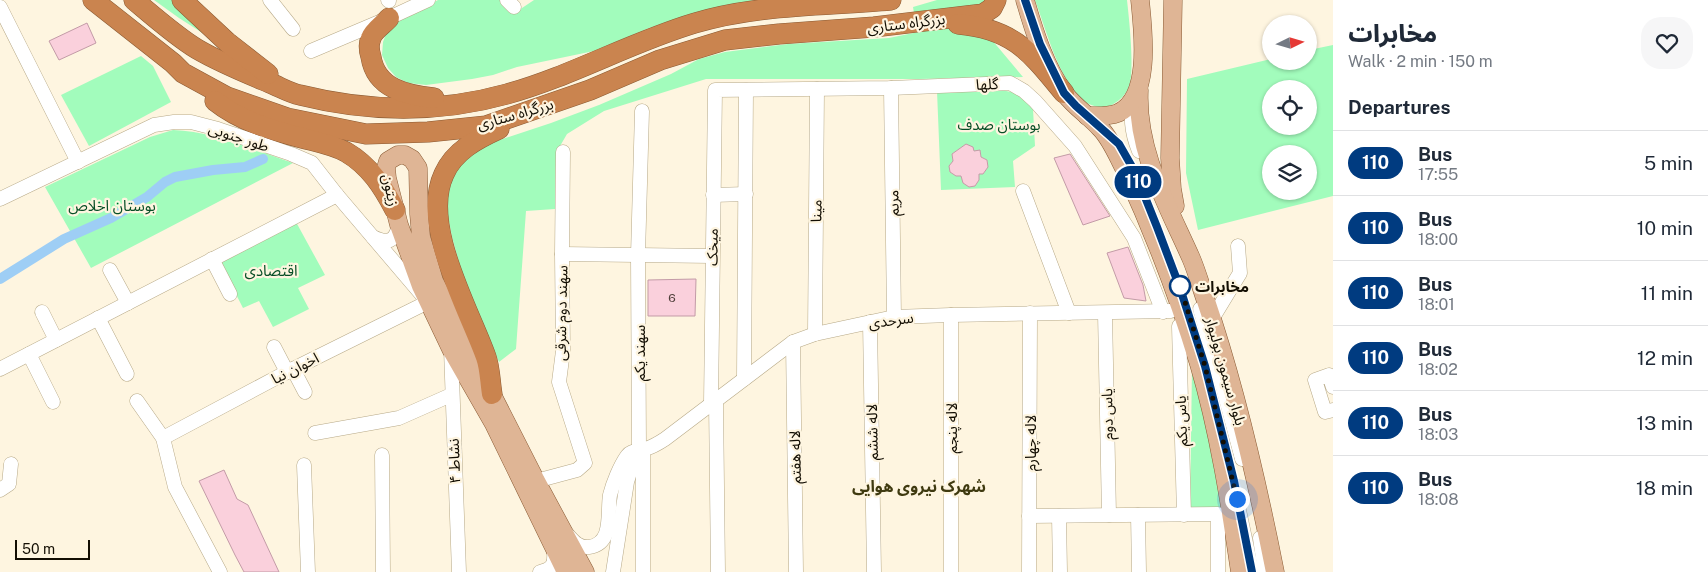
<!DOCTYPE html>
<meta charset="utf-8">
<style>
body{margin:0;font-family:"Public Sans","Noto Sans Arabic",sans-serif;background:#f6f6f7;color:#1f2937;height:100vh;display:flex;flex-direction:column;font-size:19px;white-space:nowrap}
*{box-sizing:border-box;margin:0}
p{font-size:16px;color:#747a83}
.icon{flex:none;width:28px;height:28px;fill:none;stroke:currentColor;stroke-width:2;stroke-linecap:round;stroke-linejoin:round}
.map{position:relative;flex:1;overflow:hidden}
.panel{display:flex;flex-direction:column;background:#fff;width:375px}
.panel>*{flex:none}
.badge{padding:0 10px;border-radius:16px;font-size:18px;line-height:32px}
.needle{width:32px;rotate:85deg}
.controls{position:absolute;left:1262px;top:15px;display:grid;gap:10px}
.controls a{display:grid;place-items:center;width:55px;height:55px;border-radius:50%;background:#fff;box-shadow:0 1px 4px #0004;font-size:25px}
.scale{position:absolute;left:15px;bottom:12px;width:75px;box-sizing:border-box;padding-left:5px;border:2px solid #130e03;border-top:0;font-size:14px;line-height:18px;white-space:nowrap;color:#130e03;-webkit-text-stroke:4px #fef5e0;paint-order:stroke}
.you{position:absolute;width:25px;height:25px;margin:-12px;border:4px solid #fff;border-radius:50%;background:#1a73e8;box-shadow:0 0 0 8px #1a73e833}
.map>.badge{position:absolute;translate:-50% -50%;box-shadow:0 0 0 2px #fff}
h2{padding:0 15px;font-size:19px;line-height:45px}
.round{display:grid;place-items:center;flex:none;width:52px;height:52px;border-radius:20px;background:#f6f6f7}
.overview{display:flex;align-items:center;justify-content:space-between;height:85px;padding:0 15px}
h1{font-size:24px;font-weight:800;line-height:38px}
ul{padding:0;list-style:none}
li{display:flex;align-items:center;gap:15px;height:65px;padding:0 15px;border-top:1px solid #e0e1e3}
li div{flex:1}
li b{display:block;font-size:19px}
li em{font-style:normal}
li .badge{min-width:55px;font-weight:700;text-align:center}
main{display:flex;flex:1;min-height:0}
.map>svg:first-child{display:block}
</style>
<main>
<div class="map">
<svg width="1333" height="572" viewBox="0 0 1333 572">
<rect width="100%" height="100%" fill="#fef5e0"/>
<!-- green -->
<g fill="#a2fcbc" fill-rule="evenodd">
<path d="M154 0H175L215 41 179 18Z"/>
<path d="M438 0H501L513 14 534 0H755L691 14 649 28 594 51 517 67 493 75 472 79 426 85 408 83 396 77 388 68 382 55 383 42 387 31 397 22Z"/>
<path d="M937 0H991L987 6 914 13 913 7Z"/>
<path d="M1035 0H1127C1129 18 1135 72 1129 87 1125 97 1113 107 1103 107 1091 107 1080 101 1074 91 1055 65 1046 30 1035 0Z"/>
<path d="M938 28 970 30 992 40 1023 77 918 79H706L604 111 567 134 556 153 555 209 526 211 516 349 499 362 465 285 452 237 445 201 452 177 462 160 478 147 551 123 599 105 671 74 699 59 725 52 788 44 889 38Z"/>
<path d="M1333 45V196L1198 230 1186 173 1187 79 1271 59V61H1309V50ZM1271 89H1309V126H1271ZM1271 154H1309V191H1271Z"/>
<path d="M141 56 153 66 171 102 89 146 61 95Z"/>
<path d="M992 88 1020 94 1033 109 1035 146 1013 161 1015 187 941 190 937 91ZM966 144 974 151H980L981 157 987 160 988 167 983 174H979V180L975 186 969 187 963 183 961 176H956L950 172 949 166 953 161 952 154Z"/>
<path d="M173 130C213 131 255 150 293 163L91 268 45 187 150 137Z"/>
<path d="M296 222 325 275 298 288 309 309 273 327 259 301 243 308 219 261Z"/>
<path d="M1192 367 1227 510 1190 512Z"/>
</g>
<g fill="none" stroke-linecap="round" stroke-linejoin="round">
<!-- canal -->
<path stroke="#9ecef5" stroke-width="10" d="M0 279 64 239 111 218 147 197 165 182 175 177 213 170 245 167 263 159"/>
</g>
<!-- building -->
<g fill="#fad0dc" stroke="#c39ba7">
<path d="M87 23 96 43 59 60 49 41Z"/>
<path d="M966 144 973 147 974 151 980 150 981 157 987 160 988 167 983 174H979V180L975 186 969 187 963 183 961 176H956L950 172 949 166 953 161 952 154Z"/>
<path d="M1070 154 1110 216 1083 225 1054 158Z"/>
<path d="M1128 247 1143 285 1146 301 1124 298 1107 253Z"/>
<path d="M696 279 695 316H648V280Z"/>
<path d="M224 470 237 499 248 505 279 572H244L235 555 199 481Z"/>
</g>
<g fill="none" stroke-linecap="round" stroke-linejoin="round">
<defs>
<g id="minor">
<path d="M270 0 293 29"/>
<path d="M388 0 389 1"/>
<path d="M507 0 514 7"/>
<path d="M0 7 78 162"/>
<path d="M311 51 389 18 428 0"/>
<path d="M891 88 894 317"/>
<path d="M1135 99C1129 117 1132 134 1139 151"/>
<path d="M1023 191 1069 313"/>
<path d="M713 195 746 194"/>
<path d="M0 199 154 125 174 122H191L218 129 291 154 312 163 337 195 428 302 287 372 163 438"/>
<path d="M373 237C388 244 395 242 399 225"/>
<path d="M562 254 712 256"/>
<path d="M212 259 230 294"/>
<path d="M110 270 128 303"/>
<path d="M1200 309 1222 384 1242 459"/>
<path d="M42 312 56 340"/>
<path d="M1105 313 1109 515"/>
<path d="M951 315V572"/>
<path d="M98 318 127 374"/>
<path d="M1212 319 1240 273 1238 246"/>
<path d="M870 322 874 572"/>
<path d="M1179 326 1184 515"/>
<path d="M815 334 817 89"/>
<path d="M793 342 796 572"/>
<path d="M274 347 287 372"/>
<path d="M451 349 459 572"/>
<path d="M29 354 53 402"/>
<path d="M0 369 337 195"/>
<path d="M293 369 305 392"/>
<path d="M744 379 746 90"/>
<path d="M1333 387 1329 375 1315 380 1325 412 1333 410"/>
<path d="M137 401 163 438 175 487 220 572"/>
<path d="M716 401 718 572"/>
<path d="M711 404 715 90 891 88 1010 83 1024 91 1035 101 1075 146 1134 238 1163 312"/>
<path d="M315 433 399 418 451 395"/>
<path d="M643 450V572"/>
<path d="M382 455 383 572"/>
<path d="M304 465 308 572"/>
<path d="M536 481 577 470 585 463 559 382 563 351 562 254 563 152"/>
<path d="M0 490 9 484 11 464"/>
<path d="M1236 496 1252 572"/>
<path d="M1138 515 1139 572"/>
<path d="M1029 516 1218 514V572"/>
<path d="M1059 516 1060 572"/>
<path d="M567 534C574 542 579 548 589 547 614 544 607 512 610 495 613 483 620 466 627 456 631 450 639 452 645 449 652 447 659 443 665 439L793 342 815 334 894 317 951 315 1171 311"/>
<path d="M1260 538 1265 572"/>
<path d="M540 572C553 569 555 564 554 551"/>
<path d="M613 572 627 482 631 469 639 451 638 255 642 111"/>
<path d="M1029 572 1030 313"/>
</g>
<g id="major">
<path d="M1025 0C1034 31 1045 67 1065 94 1075 107 1089 116 1100 128 1111 139 1118 157 1125 170 1154 233 1179 298 1199 364 1219 432 1230 503 1240 572"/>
<path d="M1173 0 1170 158 1172 189 1175 206"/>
<path d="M1139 90C1136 151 1167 204 1191 258 1197 272 1201 287 1206 301 1236 389 1257 481 1275 572"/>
<path d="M1087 116C1097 116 1108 117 1118 113 1152 98 1143 30 1140 0"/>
<path d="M566 572 494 424 451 349 421 286 399 225 387 178 386 168 388 161 398 155H405L412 159 418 168 419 214 421 237 434 281 536 481 585 572"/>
</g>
<g id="highway">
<path d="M93 0 173 63 183 73 227 97 287 118 366 134 428 132 486 126 590 90 660 60 725 40 779 34 874 27 983 14 992 8 996 0"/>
<path d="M134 0C153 16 177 37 197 49 221 63 246 73 270 83 280 87 290 93 300 95 368 112 439 113 507 94 572 76 631 42 695 23 759 4 825 6 891 0"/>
<path d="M182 0 227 42 268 74"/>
<path d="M389 18C384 24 373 31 371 38 368 45 369 51 371 57 376 89 407 95 434 98"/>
<path d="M958 24C1014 29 1030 52 1064 93"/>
<path d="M215 101C240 121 271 130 302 138 317 142 333 145 346 152 370 166 383 187 395 210"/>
<path d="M492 394C490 382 490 368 486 357 469 309 420 225 444 174 454 151 477 139 499 129"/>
</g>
</defs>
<!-- minor casing -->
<use href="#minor" stroke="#b7a987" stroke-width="15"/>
<!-- major casing -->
<use href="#major" stroke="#8a5b34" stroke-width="19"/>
<!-- highway casing -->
<use href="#highway" stroke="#8a5b34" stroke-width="21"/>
<!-- minor -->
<use href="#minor" stroke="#fff" stroke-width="14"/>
<!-- major -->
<use href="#major" stroke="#dfb595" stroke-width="18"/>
<!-- highway -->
<use href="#highway" stroke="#ca844f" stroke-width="20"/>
</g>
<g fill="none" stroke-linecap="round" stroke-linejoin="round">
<defs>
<path id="line" d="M1025 0 1040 44 1064 93 1076 106 1119 144 1135 172 1157 227 1180 288 1205 366 1234 481 1252 572"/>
</defs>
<!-- line casing -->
<use href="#line" stroke="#fff" stroke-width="11"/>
<!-- line -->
<use href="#line" stroke="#003b80" stroke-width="8"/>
<!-- walk -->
<path stroke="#130e03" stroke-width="5" stroke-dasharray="0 9" d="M1180 286 1205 366 1237 499"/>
</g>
<!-- markers -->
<circle fill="#fff" stroke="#003b80" stroke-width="2.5" cx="1180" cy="286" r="10"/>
<g text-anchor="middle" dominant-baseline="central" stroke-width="4.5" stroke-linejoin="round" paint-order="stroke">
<!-- number labels -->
<g font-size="12" fill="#4d3e39">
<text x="672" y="298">6</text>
</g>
<!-- street labels -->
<g font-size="15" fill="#130e03" stroke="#fef5e0">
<text transform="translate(906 23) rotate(-7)">بزرگراه ستاری</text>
<text transform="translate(987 84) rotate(-3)">گلها</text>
<text transform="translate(515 114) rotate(-16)">بزرگراه ستاری</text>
<text transform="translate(239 137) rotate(18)">طور جنوبی</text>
<text transform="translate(391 190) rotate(78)">زیتون</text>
<text transform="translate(893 203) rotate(-91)">مریم</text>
<text transform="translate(816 211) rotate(-89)">مینا</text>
<text transform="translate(712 247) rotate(-89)">میخک</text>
<text transform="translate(561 313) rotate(-89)">سهند دوم شرقی</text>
<text transform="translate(891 320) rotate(-8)">سرحدی</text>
<text transform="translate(639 353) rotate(-90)">سهند يكم</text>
<text transform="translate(295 368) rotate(-27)">اخوان نیا</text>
<text transform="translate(1226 371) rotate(74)">بلوار سیمون بولیوار</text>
<text transform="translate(1107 414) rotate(-91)">یاس دوم</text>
<text transform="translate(1181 421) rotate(-92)">یاس یکم</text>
<text transform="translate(951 428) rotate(-90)">لاله پنجم</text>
<text transform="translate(872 432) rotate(-91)">لاله ششم</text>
<text transform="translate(1030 443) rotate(-90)">لاله چهارم</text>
<text transform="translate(795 457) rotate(-91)">لاله هفتم</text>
<text transform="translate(454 461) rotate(-92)">نشاط ۴</text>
</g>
<!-- park labels -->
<g font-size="15" fill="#074e26" stroke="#fef5e0">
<text x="999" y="124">بوستان صدف</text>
<text x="112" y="205">بوستان اخلاص</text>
<text x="271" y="270">اقتصادی</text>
</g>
<!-- stop labels -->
<g font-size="15" font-weight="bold" fill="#130e03" stroke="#fef5e0" text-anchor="start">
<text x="1195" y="286">مخابرات</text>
</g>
<!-- neighbourhood labels -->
<g font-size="16" font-weight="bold" fill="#3f3a10" stroke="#fef5e0">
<text x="919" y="486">شهرک نیروی هوایی</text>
</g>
</g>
</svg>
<div class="controls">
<a><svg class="needle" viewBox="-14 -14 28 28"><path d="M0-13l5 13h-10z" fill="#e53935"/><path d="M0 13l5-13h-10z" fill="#747a83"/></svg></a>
<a><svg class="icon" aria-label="locate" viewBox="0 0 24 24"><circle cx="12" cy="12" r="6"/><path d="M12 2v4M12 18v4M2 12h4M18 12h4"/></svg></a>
<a><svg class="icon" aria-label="layers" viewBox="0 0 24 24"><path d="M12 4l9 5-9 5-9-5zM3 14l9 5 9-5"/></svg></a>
</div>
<div class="scale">50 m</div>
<div class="you" style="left:1237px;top:499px"></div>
<b class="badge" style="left:1138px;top:182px;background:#003b80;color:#fff">110</b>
</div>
<section class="panel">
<div class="overview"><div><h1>مخابرات</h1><p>Walk · 2 min · 150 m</p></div><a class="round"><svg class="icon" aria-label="heart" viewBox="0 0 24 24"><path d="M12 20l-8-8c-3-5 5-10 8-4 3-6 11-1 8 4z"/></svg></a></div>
<h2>Departures</h2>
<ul>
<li><span class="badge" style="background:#003b80;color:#fff">110</span><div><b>Bus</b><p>17:55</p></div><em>5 min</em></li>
<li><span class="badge" style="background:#003b80;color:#fff">110</span><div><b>Bus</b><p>18:00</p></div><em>10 min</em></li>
<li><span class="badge" style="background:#003b80;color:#fff">110</span><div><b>Bus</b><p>18:01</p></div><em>11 min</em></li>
<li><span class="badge" style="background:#003b80;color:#fff">110</span><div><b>Bus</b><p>18:02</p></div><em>12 min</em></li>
<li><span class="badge" style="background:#003b80;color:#fff">110</span><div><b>Bus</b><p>18:03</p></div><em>13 min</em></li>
<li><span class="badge" style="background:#003b80;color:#fff">110</span><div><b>Bus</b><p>18:08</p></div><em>18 min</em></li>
</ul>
</section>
</main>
